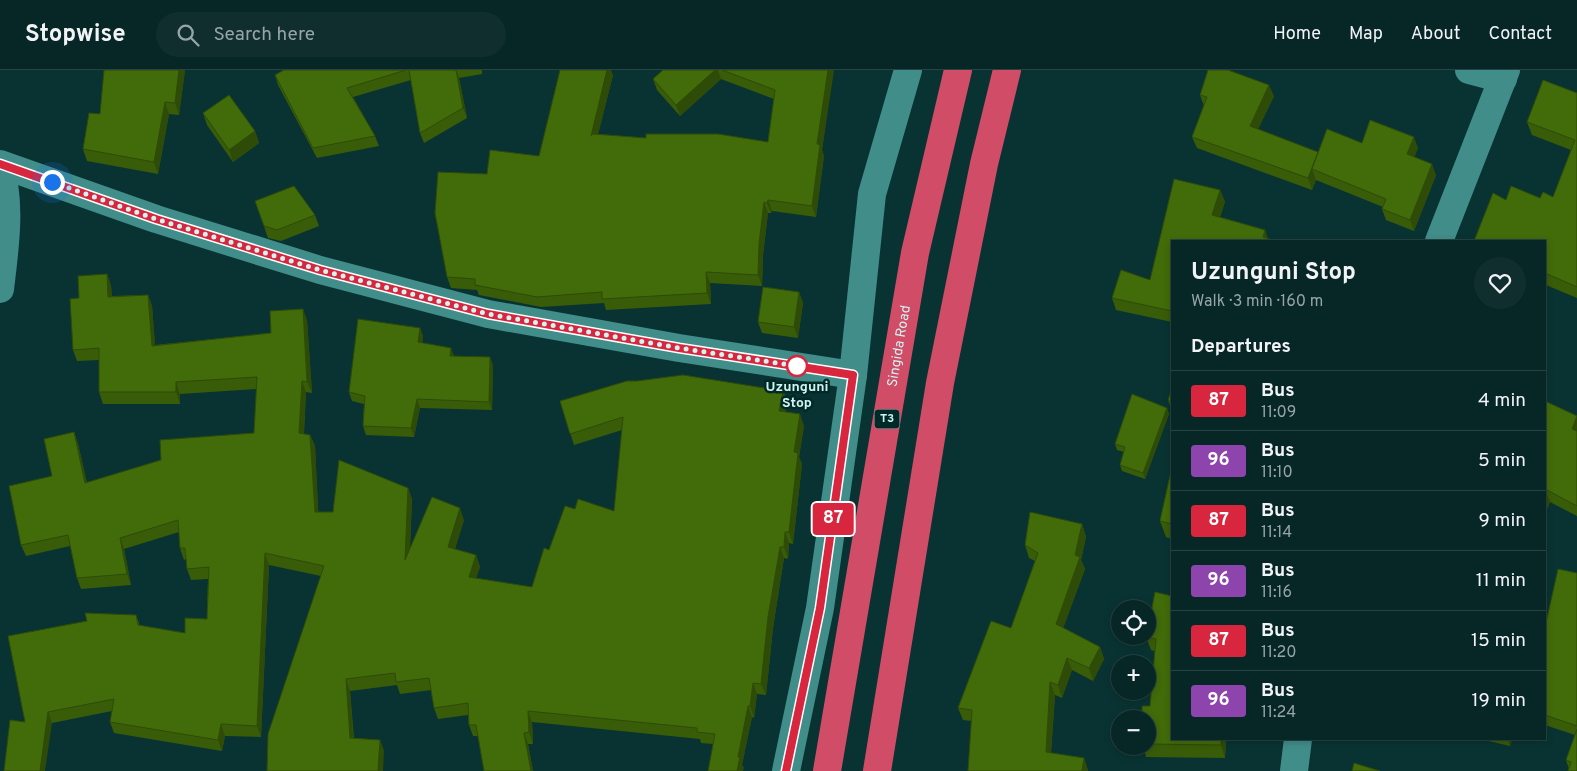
<!DOCTYPE html>
<meta charset="utf-8">
<style>
body{margin:0;font-family:Overpass,sans-serif;background:#102e2e;color:#f1f3f6;height:100vh;display:flex;flex-direction:column;font-size:19px;white-space:nowrap}
*{box-sizing:border-box;margin:0}
p{font-size:16px;color:#98a5a7}
.icon{flex:none;width:28px;height:28px;fill:none;stroke:currentColor;stroke-width:2;stroke-linecap:round;stroke-linejoin:round}
.map{position:relative;flex:1;overflow:hidden}
.side{position:absolute;left:1171px;top:170px;width:375px;height:500px;display:flex;flex-direction:column;background:#072626;border-radius:0px;box-shadow:0 2px 8px #0003,0 0 0 1px #284343}
.side>*{flex:none}
.badge{padding:0 10px;border-radius:4px;font-size:18px;line-height:32px}
.buttons{position:absolute;left:1111px;top:530px;display:grid;gap:10px}
.buttons a{display:grid;place-items:center;width:45px;height:45px;border-radius:50%;background:#072626;box-shadow:0 2px 8px #0003,0 0 0 1px #284343;font-size:25px}
.you{position:absolute;width:25px;height:25px;margin:-12px;border:4px solid #fff;border-radius:50%;background:#1a73e8;box-shadow:0 0 0 8px #1a73e833}
.map>.badge{position:absolute;translate:-50% -50%;box-shadow:0 0 0 2px #fff}
h2{padding:0 20px;font-size:19px;line-height:45px}
.round{display:grid;place-items:center;flex:none;width:52px;height:52px;border-radius:26px;background:#102e2e}
.headline{display:flex;align-items:center;justify-content:space-between;height:85px;padding:0 20px}
h1{font-size:24px;font-weight:700;line-height:38px}
ul{padding:0;list-style:none}
li{display:flex;align-items:center;gap:15px;height:60px;padding:0 20px;border-top:1px solid #284343}
li div{flex:1}
li b{display:block;font-size:19px}
li em{font-style:normal}
li .badge{min-width:55px;font-weight:700;text-align:center}
header{display:flex;align-items:center;gap:30px;box-sizing:border-box;height:70px;padding:0 25px;background:#072626;border-bottom:1px solid #284343}
header strong{font-size:24px}
nav{display:flex;gap:28px;margin-inline-start:auto;font-size:18px}
.search{width:350px;height:45px;background:#102e2e;display:flex;align-items:center;gap:12px;box-sizing:border-box;padding:0 18px;border-radius:28px;color:#98a5a7;font-size:19px}
.map>svg:first-child{display:block}
</style>
<header>
<strong>Stopwise</strong>
<div class="search"><svg class="icon" aria-label="search" viewBox="0 0 24 24"><circle cx="10" cy="10" r="6"/><path d="M15 15l6 6"/></svg>Search here</div>
<nav><a>Home</a><a>Map</a><a>About</a><a>Contact</a></nav>
</header>
<div class="map">
<svg width="1577" height="701" viewBox="0 0 1577 701">
<rect width="100%" height="100%" fill="#093332"/>
<g fill="none" stroke-linecap="round" stroke-linejoin="round">
<!-- street -->
<g stroke="#418d8a" stroke-width="28">
<path d="M1469 0 1503 9"/>
<path d="M0 94 156 149 320 200 488 244 679 278 853 305"/>
<path d="M0 100C12 132 4 185 0 219"/>
<path d="M1439 171 1506 0"/>
<path d="M786 701 820 538 853 305 872 124 908 0"/>
<path d="M1294 701 1298 669"/>
</g>
<!-- highway -->
<g stroke="#d14c67" stroke-width="28">
<path id="s1" d="M827 701 915 183 958 0"/>
<path d="M877 701 940 313 984 94 1007 0"/>
</g>
</g>
<!-- wall -->
<g fill="#395c09">
<path d="M104 0H185L179 45 169 44 158 104 87 91 83 79 100 44Z"/>
<path d="M284 0H482V4L459 8 467 48 424 73 420 63 411 10 353 27 375 66 379 76 317 88 278 15 275 5Z"/>
<path d="M663 0H833L822 80 824 86 816 147 772 141 771 143H768L763 185 762 216 710 213 711 234 606 240 604 233 541 237 479 225 477 220 451 218 447 207 487 104 539 86 613 5 598 64 646 68 768 72 774 29 721 9 680 46 657 20 653 9Z"/>
<path d="M1577 23V228L1546 215 1545 218V171L1540 128 1553 127 1571 80 1532 65 1527 52Z"/>
<path d="M1200 25 1274 26 1258 59 1318 83 1362 73 1418 78 1414 87 1436 105 1414 161 1386 150 1382 139 1383 137 1316 110 1312 120 1197 78 1192 67 1204 36Z"/>
<path d="M203 43 255 61 259 73 233 92 207 55Z"/>
<path d="M1174 109 1220 120 1225 132 1220 147 1265 160 1268 169 1276 171H1172V252L1116 240 1112 228 1121 200 1150 210Z"/>
<path d="M255 131 315 145 319 156 281 171 268 168Z"/>
<path d="M107 204 111 216 112 226 148 225 152 236 155 275 271 263 307 250 312 323 306 322 304 364 310 365 315 376 318 442H333L408 418 412 429 410 478 464 450 455 479 476 485 480 497 476 508 532 517 549 480 575 439 614 441 622 360 574 375 560 331 783 321 788 332 785 342 804 356 799 387 802 394 793 474 789 473 788 489 784 488 773 558 766 625 757 624 754 648 752 647 742 695 744 698 713 674 701 673 700 669 532 652 533 674H528L533 701H484L478 666H473L469 655 468 645 438 649 434 638 431 620 400 624 397 615 350 621 354 668 380 670 384 681 267 701 321 506 269 495 261 667 225 666 222 681 114 663 110 652 112 641 52 653 25 652 136 545 140 556 185 563 207 549 208 509 191 510 187 499 186 489 184 490 180 478 179 462 124 479 131 515 81 519 77 508 70 476 26 486 21 475 52 406 74 362 78 374 87 413 254 363 257 319 180 324V334H103L99 322V290L77 291 73 280 79 228Z"/>
<path d="M799 222 803 233 798 268 762 263 758 252Z"/>
<path d="M420 258 423 266 422 273 454 286 493 295 492 340 420 338 414 367 366 365 363 356 364 334 352 331 349 322Z"/>
<path d="M1172 318V342L1168 330Z"/>
<path d="M1545 331 1577 346V446L1550 432 1545 444Z"/>
<path d="M1167 338 1169 344 1145 409 1122 401 1120 395 1124 382 1117 380 1115 374Z"/>
<path d="M1172 396V469L1166 467 1160 451Z"/>
<path d="M1082 454 1086 467 1081 490 1085 499 1063 558 1100 577 1104 589 1093 611 1072 600 1062 628 1055 625 1051 683 1084 688 1088 701H968L972 651 963 650 958 638 1011 558 1035 491 1029 488 1025 475Z"/>
<path d="M1577 503V701L1569 699 1566 690 1575 665 1545 655V557Z"/>
<path d="M1155 522 1172 669H1226L1225 688 1146 687 1143 676H1148V649L1150 636 1155 581 1151 580 1146 567Z"/>
<path d="M1480 669H1512L1510 676Z"/>
</g>
<!-- shaded-wall -->
<g fill="#2e4b07">
<path d="M179 0H185L179 45 175 33Z"/>
<path d="M456 0 459 8 467 48 463 38Z"/>
<path d="M607 0H611L613 5 595 77 591 66Z"/>
<path d="M715 0H718L721 9 680 46 676 35Z"/>
<path d="M828 0H833L834 1 822 80 824 86 816 147 812 136 817 74Z"/>
<path d="M1269 15 1274 26 1254 68 1250 56Z"/>
<path d="M165 32 169 44 158 104 154 92Z"/>
<path d="M255 61 259 73 233 92 229 80Z"/>
<path d="M1414 67 1418 78 1411 96 1407 84Z"/>
<path d="M1318 82 1322 93 1312 99 1316 110 1312 120 1308 108Z"/>
<path d="M1432 94 1436 105 1414 161 1410 150Z"/>
<path d="M1220 120 1225 132 1216 157 1212 145Z"/>
<path d="M768 130 772 141 771 143 767 133Z"/>
<path d="M764 132 768 143 763 185 762 216 758 205 759 174Z"/>
<path d="M1265 160 1269 171 1263 167Z"/>
<path d="M706 202 710 213 711 234 707 223Z"/>
<path d="M107 204 111 216 113 238 108 227Z"/>
<path d="M799 222 803 233 798 268 794 257Z"/>
<path d="M148 225 152 236 156 287 152 276Z"/>
<path d="M303 239 307 250 312 323 307 312Z"/>
<path d="M420 258 423 266 421 281 418 272Z"/>
<path d="M451 278 454 286H450Z"/>
<path d="M490 287 493 295 492 340 489 332Z"/>
<path d="M302 311 306 322 303 375 299 363Z"/>
<path d="M176 312 180 324V334L176 322Z"/>
<path d="M783 321 788 332 783 352 779 341Z"/>
<path d="M417 329 420 338 414 367 411 358Z"/>
<path d="M1167 338 1169 344 1145 409 1143 403Z"/>
<path d="M800 344 804 356 799 387 802 394 793 474 789 462 794 382Z"/>
<path d="M1577 347V372L1572 359Z"/>
<path d="M74 362 78 374 90 425 85 413Z"/>
<path d="M310 365 315 376 319 453 315 442Z"/>
<path d="M408 418 412 429 409 501 405 490Z"/>
<path d="M1545 419 1550 432 1545 444Z"/>
<path d="M460 438 464 450 452 488 448 477Z"/>
<path d="M1082 454 1086 467 1081 490 1085 499 1060 567 1056 554 1075 485Z"/>
<path d="M785 462 789 473 788 489 784 477Z"/>
<path d="M120 468 124 479 131 515 127 504Z"/>
<path d="M780 477 784 488 773 558 766 625 761 614 768 547Z"/>
<path d="M265 483 269 495 261 667 257 656Z"/>
<path d="M476 485 480 497 473 518 469 507Z"/>
<path d="M1100 577 1104 589 1093 611 1089 598Z"/>
<path d="M1067 588 1072 600 1062 628 1058 615Z"/>
<path d="M346 609 350 621 354 679 350 668Z"/>
<path d="M1050 612 1055 625 1050 694 1046 682Z"/>
<path d="M753 613 757 624 754 648 750 636Z"/>
<path d="M748 636 752 647 742 695 744 698 743 701H737L738 687Z"/>
<path d="M528 641 532 652 533 674 529 662Z"/>
<path d="M48 642 52 653 45 701H40Z"/>
<path d="M221 654 225 666 222 681 218 670Z"/>
<path d="M524 663 528 674 533 701H531Z"/>
<path d="M1221 669H1226L1225 688 1221 675Z"/>
<path d="M1507 669H1512L1510 676Z"/>
<path d="M380 670 384 681 383 701H378Z"/>
<path d="M1084 688 1088 700V701H1082Z"/>
</g>
<!-- building -->
<g fill="#426b0a" stroke="#2e4b07">
<path d="M104 0H179L175 33 165 32 154 92 83 79 89 43 100 44Z"/>
<path d="M284 0H406L347 18 375 66 313 78 275 5Z"/>
<path d="M409 0H456L463 38 420 63Z"/>
<path d="M560 0H607L591 66 593 64 646 68V64H718L768 72 775 20 722 0H828L817 74 820 75 812 136 768 130 767 133 764 132 759 174 758 205 706 202 707 223 602 229V222L537 227 475 215V209L447 207 435 143 438 102 487 104 490 80 539 86Z"/>
<path d="M663 0H715L676 35 653 9Z"/>
<path d="M1208 0H1228L1269 15 1250 56 1318 82 1308 108 1192 67 1207 27 1200 25Z"/>
<path d="M1543 10 1577 23V217L1545 203V171H1474L1493 123 1506 130 1511 116 1540 128 1543 122 1553 127 1575 70 1527 52Z"/>
<path d="M229 25 255 61 229 80 203 43Z"/>
<path d="M1370 50 1414 67 1407 84 1432 94 1410 150 1382 139 1386 129 1312 99 1327 59 1362 73Z"/>
<path d="M1174 109 1220 120 1212 145 1265 160 1263 167 1276 171H1172V241L1112 228 1121 200 1150 210Z"/>
<path d="M294 116 315 145 277 160 264 156 255 131Z"/>
<path d="M107 204 108 227 148 225 152 276 271 263 270 241 303 239 307 312 302 311 299 363 310 365 315 442H333L339 390 408 418 405 490 432 427 460 438 448 477 476 485 469 507 532 517 544 478 549 480 565 436 575 439 578 429 614 441 623 347 570 364 560 331 627 311H637L683 305 783 321 779 341 800 344 794 382 798 383 789 462H785L784 477H780L768 547 761 614 753 613 750 636H748L738 687H740L737 701H708L715 664 697 662V658L528 641 529 662 524 663 531 701H484L476 655H469L468 633 434 638 429 608 396 612 395 603 346 609 350 668 380 670 378 701H267L268 664 324 496 265 483 257 656 221 654 218 670 110 652 114 629 48 642 40 701H4L10 650 25 652 8 566 87 551 85 543 136 545 138 555 185 563V548L207 549 209 497 187 499 185 478H180L178 450 120 468 127 504 77 508 68 465 21 475 9 416 52 406 44 369 74 362 85 413 161 390 160 370 254 363 257 307 176 312V322H99V278L73 280 70 229 79 228 78 206Z"/>
<path d="M763 217 799 222 794 257 758 252Z"/>
<path d="M358 249 420 258 418 272 451 278 450 286 490 287 489 332 417 329 411 358 363 356 365 326 349 322Z"/>
<path d="M1172 318V332L1168 330Z"/>
<path d="M1132 324 1167 338 1143 403 1120 395 1125 377 1115 374Z"/>
<path d="M1545 331 1577 346 1572 359 1577 361V436L1545 419V420Z"/>
<path d="M1172 396V454L1160 451Z"/>
<path d="M1030 442 1082 454 1075 485 1080 487 1056 554 1100 577 1089 598 1067 588 1058 615 1050 612 1046 682 1084 688 1082 701H968L972 640 958 638 991 551 1011 558 1038 483 1025 475Z"/>
<path d="M1558 499 1577 503V656L1545 645V557Z"/>
<path d="M1155 522 1172 526V669H1221V675L1148 674V649H1142V636H1150L1156 569 1146 567V566H1148V559Z"/>
<path d="M1577 659V701H1568L1571 692 1566 690Z"/>
<path d="M1354 693 1380 701H1352Z"/>
</g>
<g fill="none" stroke-linecap="round" stroke-linejoin="round">
<defs>
<path id="line" d="M0 94 156 149 320 200 488 244 679 278 853 305 820 538 786 701"/>
</defs>
<!-- line casing -->
<use href="#line" stroke="#fff" stroke-width="11"/>
<!-- line -->
<use href="#line" stroke="#d7263d" stroke-width="8"/>
<!-- walk -->
<path stroke="#d0f4f2" stroke-width="5" stroke-dasharray="0 9" d="M52 112 156 149 320 200 488 244 679 278 797 296"/>
</g>
<!-- markers -->
<circle fill="#fff" stroke="#d7263d" stroke-width="2.5" cx="797" cy="296" r="10"/>
<g text-anchor="middle" dominant-baseline="central" stroke-width="5" stroke-linejoin="round" paint-order="stroke">
<!-- shield labels -->
<rect fill="#002928" stroke="#92b7b5" stroke-width="1" x="874.5" y="339.5" width="25" height="19" rx="4"/>
<g font-size="12" font-weight="bold" fill="#d0f4f2">
<text x="887" y="349">T3</text>
</g>
<!-- street labels -->
<g font-size="14" fill="#d0f4f2" stroke="#002928">
<text stroke="none"><textPath href="#s1" startOffset="431">Singida Road</textPath></text>
</g>
<!-- stop labels -->
<g font-size="14" font-weight="bold" fill="#d0f4f2" stroke="#002928">
<text x="797" y="317">Uzunguni<tspan x="797" dy="16">Stop</tspan></text>
</g>
</g>
</svg>
<div class="buttons">
<a><svg class="icon" aria-label="locate" viewBox="0 0 24 24"><circle cx="12" cy="12" r="6"/><path d="M12 2v4M12 18v4M2 12h4M18 12h4"/></svg></a>
<a>+</a>
<a>−</a>
</div>
<div class="you" style="left:52px;top:112px"></div>
<b class="badge" style="left:833px;top:449px;background:#d7263d;color:#fff">87</b>
<section class="side">
<div class="headline"><div><h1>Uzunguni Stop</h1><p>Walk · 3 min · 160 m</p></div><a class="round"><svg class="icon" aria-label="heart" viewBox="0 0 24 24"><path d="M12 20l-8-8c-3-5 5-10 8-4 3-6 11-1 8 4z"/></svg></a></div>
<h2>Departures</h2>
<ul>
<li><span class="badge" style="background:#d7263d;color:#fff">87</span><div><b>Bus</b><p>11:09</p></div><em>4 min</em></li>
<li><span class="badge" style="background:#8e44ad;color:#fff">96</span><div><b>Bus</b><p>11:10</p></div><em>5 min</em></li>
<li><span class="badge" style="background:#d7263d;color:#fff">87</span><div><b>Bus</b><p>11:14</p></div><em>9 min</em></li>
<li><span class="badge" style="background:#8e44ad;color:#fff">96</span><div><b>Bus</b><p>11:16</p></div><em>11 min</em></li>
<li><span class="badge" style="background:#d7263d;color:#fff">87</span><div><b>Bus</b><p>11:20</p></div><em>15 min</em></li>
<li><span class="badge" style="background:#8e44ad;color:#fff">96</span><div><b>Bus</b><p>11:24</p></div><em>19 min</em></li>
</ul>
</section>
</div>
